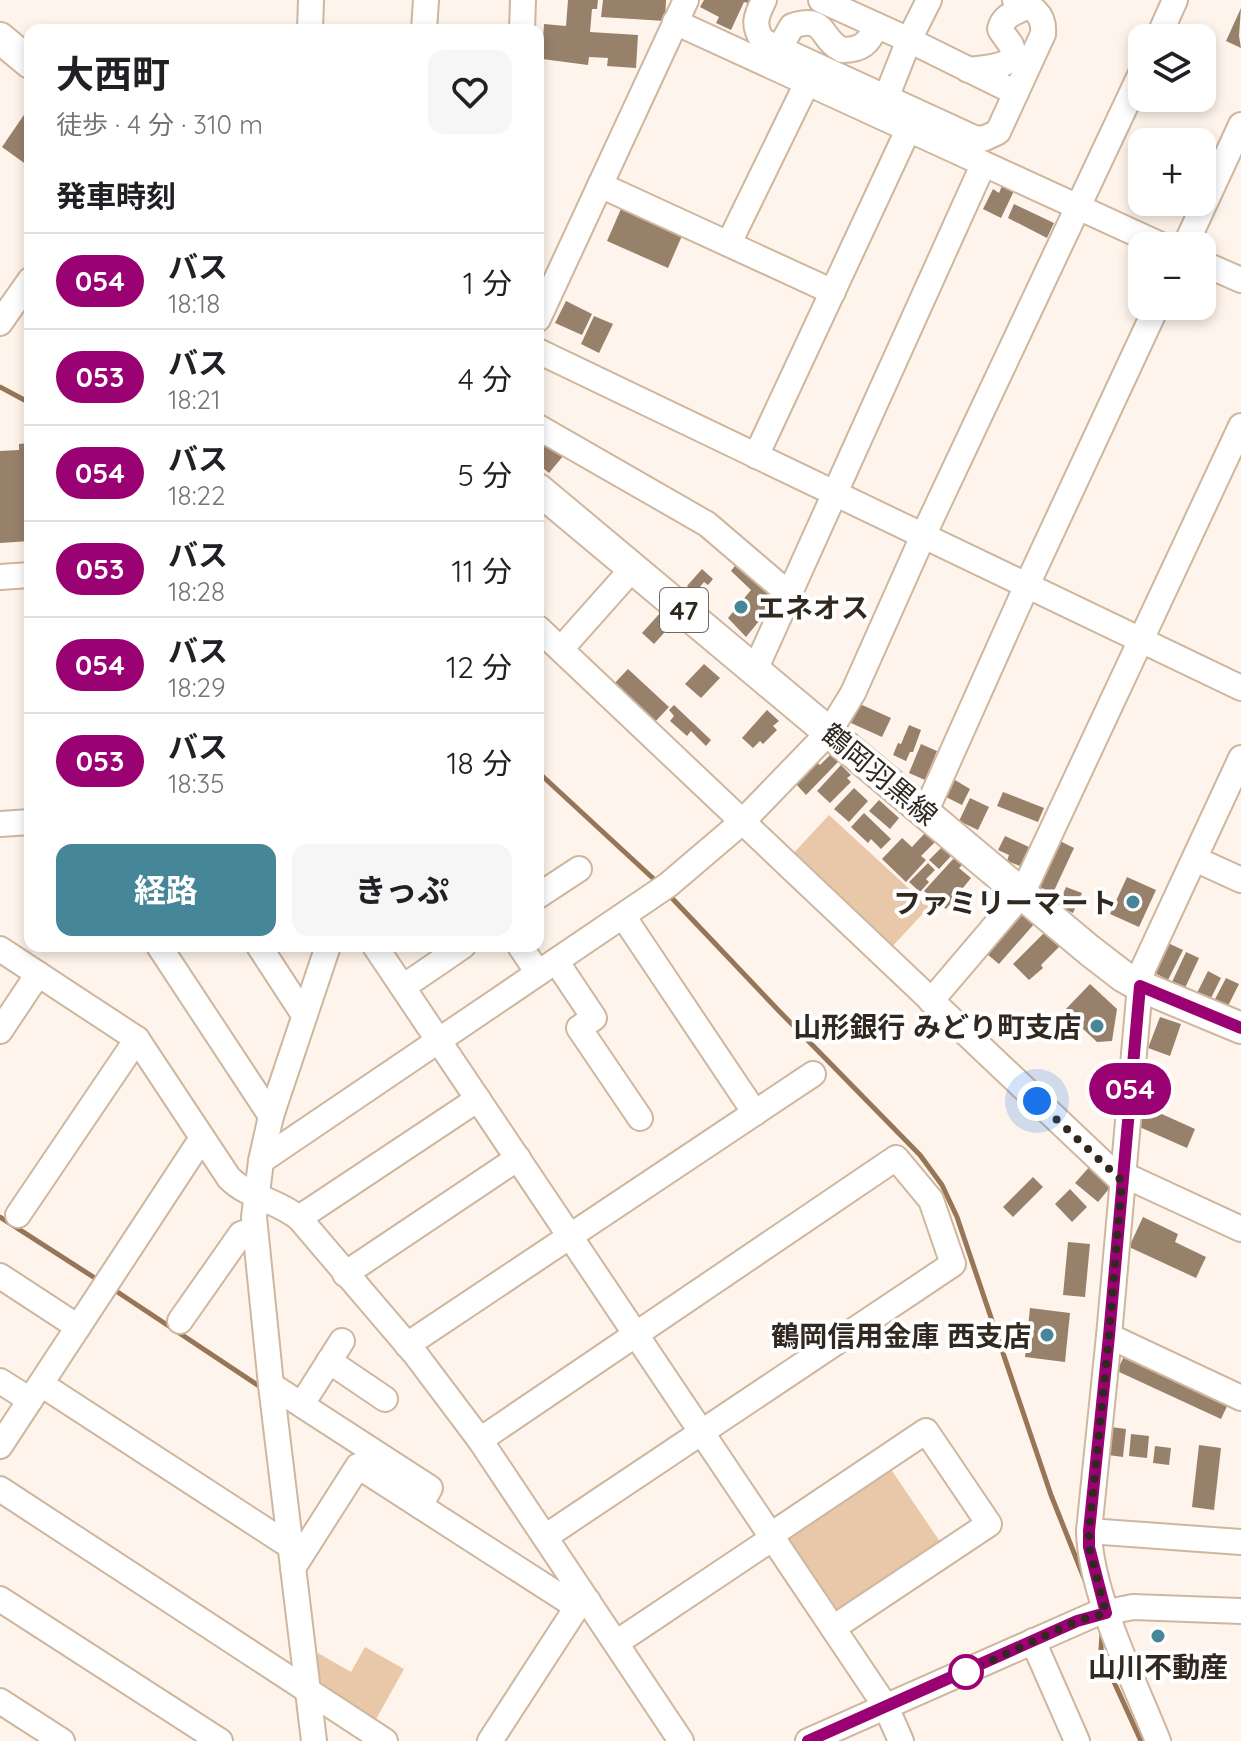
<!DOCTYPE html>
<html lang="ja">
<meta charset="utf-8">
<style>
body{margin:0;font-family:Quicksand,"Noto Sans JP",sans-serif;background:#f6f6f6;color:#202124;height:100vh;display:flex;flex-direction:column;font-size:30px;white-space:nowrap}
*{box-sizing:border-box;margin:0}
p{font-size:26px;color:#757577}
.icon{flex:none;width:44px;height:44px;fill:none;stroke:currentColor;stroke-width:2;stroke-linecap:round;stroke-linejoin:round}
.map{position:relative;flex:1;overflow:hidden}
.side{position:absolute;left:24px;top:24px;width:520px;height:928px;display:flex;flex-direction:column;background:#fff;border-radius:16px;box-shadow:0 4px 12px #0003}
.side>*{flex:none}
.badge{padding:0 16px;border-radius:26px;font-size:28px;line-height:52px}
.buttons{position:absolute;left:1128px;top:24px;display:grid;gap:16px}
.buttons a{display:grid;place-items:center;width:88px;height:88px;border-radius:16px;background:#fff;box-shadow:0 4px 12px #0003;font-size:40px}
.you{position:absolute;width:40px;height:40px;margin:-20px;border:6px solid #fff;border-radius:50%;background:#1a73e8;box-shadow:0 0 0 12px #1a73e833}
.map>.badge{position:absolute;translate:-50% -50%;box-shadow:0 0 0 4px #fff}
h2{padding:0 32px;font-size:30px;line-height:72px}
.round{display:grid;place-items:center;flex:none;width:84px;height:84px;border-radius:16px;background:#f6f6f6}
.headline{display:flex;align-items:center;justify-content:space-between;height:136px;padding:0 32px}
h1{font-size:38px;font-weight:700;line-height:60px}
.action{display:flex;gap:16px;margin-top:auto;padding:16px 32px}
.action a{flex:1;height:92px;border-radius:16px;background:#458798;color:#fff;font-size:32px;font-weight:700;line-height:92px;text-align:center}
.action a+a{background:#f6f6f6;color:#202124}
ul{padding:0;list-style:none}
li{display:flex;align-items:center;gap:24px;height:96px;padding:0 32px;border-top:2px solid #e0e0e0}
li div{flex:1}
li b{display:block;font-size:30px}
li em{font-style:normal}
li .badge{min-width:88px;font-weight:700;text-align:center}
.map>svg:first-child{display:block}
</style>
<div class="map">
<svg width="1241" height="1741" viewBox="0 0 1241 1741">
<rect width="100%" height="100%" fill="#fef4eb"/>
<!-- green -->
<g fill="#e8c8a9">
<path d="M829 815 929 907 889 950 789 858Z"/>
<path d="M888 1465 943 1546 836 1617 782 1534Z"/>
<path d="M365 1647 404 1669 375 1721 317 1687 318 1653 351 1672Z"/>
</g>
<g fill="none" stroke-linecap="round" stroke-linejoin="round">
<!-- stream -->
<g stroke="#967656" stroke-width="5">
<path d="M0 387 30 403"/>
<path d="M538 772 657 882"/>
<path d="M669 895 780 1012 920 1155 942 1185 957 1217 1051 1495 1086 1583"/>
<path d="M0 1217 98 1280"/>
<path d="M110 1287 262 1388"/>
<path d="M1102 1634 1101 1649 1109 1671 1141 1741"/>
</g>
</g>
<!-- building -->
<g fill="#98816b">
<path d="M568 0H598L597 9H592L590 32 638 35 636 68 607 66 608 58 589 57 588 65 542 59 544 24 566 26Z"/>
<path d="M603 0H666L665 21 601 17Z"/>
<path d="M704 0H750L748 3 744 2 731 30 716 23 719 17 700 7Z"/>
<path d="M1241 8 1239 36 1241 48 1226 41Z"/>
<path d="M30 106V160L27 165 2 147Z"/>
<path d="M1002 186 1014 191 1001 218 983 209 993 189 999 193Z"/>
<path d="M624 202 685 229 668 268 607 241Z"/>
<path d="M1014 204 1054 223 1047 238 1008 218Z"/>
<path d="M566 301 592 314 582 335 555 323Z"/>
<path d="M594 316 613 324 599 353 581 344Z"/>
<path d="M544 440 564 455 549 473 538 464V447Z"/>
<path d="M30 443V541L0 543V451L19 450V444Z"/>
<path d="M740 559 781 594 746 637 728 618 751 590 731 571Z"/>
<path d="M702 569 713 579 708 585 704 582 695 593 687 586Z"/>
<path d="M661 612 673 623 654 644 642 633Z"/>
<path d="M704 664 720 678 701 698 685 684Z"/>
<path d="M628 669 669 707 653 724 612 686Z"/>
<path d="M860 704 891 718 882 737 851 723Z"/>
<path d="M674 705 711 740 706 746 691 731 687 736 670 721 674 716 669 710Z"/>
<path d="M767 710 779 721 773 726 777 730 763 744 760 741 753 748 742 738Z"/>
<path d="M909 725 921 730 913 752H910L906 761 893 755 898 743 901 744Z"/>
<path d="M921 744 937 751 925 780 909 773Z"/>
<path d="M830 755 838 762 806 795 796 784 817 762 820 765Z"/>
<path d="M841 765 851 775 847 778 851 782 830 803 817 791Z"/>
<path d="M955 780 970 789 962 805 946 797Z"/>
<path d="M854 788 868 801 849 822 834 809Z"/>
<path d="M1003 792 1044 808 1038 822 997 806Z"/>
<path d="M970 798 989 807 978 830 959 821Z"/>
<path d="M879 800 899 818 890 829 869 811Z"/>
<path d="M864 813 891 839 881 849 871 839 868 843 851 827Z"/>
<path d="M925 833 935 842 921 856 926 860 906 882 882 859 902 838 912 847Z"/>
<path d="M1005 836 1029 847 1020 866 1007 861 1009 855 998 850Z"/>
<path d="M1056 839 1074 848 1053 893 1035 885Z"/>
<path d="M942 847 951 856 939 869 929 860Z"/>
<path d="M954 858 962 865 959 868 971 878 946 909 924 891Z"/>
<path d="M928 863 935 870 926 879 929 882 920 892 909 882Z"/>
<path d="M1127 877 1156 890 1139 927 1110 914Z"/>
<path d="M1066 887 1082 893 1073 913 1058 906Z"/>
<path d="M1018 909 1035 923 999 964 982 950Z"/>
<path d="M1048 929 1063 943 1041 965 1043 968 1029 980 1013 964Z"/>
<path d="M1168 943 1183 950 1168 980 1153 972Z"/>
<path d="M1186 952 1199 958 1185 988 1172 982Z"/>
<path d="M1208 971 1221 978 1210 1000 1197 993Z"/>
<path d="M1226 978 1239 984 1227 1008 1214 1001Z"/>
<path d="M1090 984 1117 1009 1112 1041 1097 1042 1064 1011Z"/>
<path d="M1160 1017 1181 1024 1170 1056 1148 1048Z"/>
<path d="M1144 1106 1195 1129 1187 1148 1135 1125Z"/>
<path d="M1091 1165 1113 1184 1098 1202 1075 1183Z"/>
<path d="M1033 1177 1043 1187 1013 1217 1003 1207Z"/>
<path d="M1070 1189 1087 1207 1072 1222 1055 1204Z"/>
<path d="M1143 1217 1178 1234 1175 1242 1206 1257 1196 1278 1129 1247Z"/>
<path d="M1068 1242 1090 1244 1085 1297 1063 1295Z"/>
<path d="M1030 1308 1070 1313 1065 1362 1025 1357Z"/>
<path d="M1126 1352 1230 1400 1221 1419 1117 1371Z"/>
<path d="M1111 1427 1126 1429 1123 1457 1108 1455Z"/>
<path d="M1131 1434 1149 1436 1147 1458 1129 1456Z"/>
<path d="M1199 1445 1221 1448 1214 1510 1192 1507Z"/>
<path d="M1155 1446 1171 1448 1169 1465 1153 1463Z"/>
</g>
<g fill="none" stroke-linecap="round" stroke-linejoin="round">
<defs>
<g id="minor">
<path d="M764 0C756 16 752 25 763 41L974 138 983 139 998 132 1043 34C1045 13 1032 7 1015 0"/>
<path d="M821 0 909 40 1016 93"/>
<path d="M675 22 1163 246"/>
<path d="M310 30 311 0"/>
<path d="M424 30 426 0"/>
<path d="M522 30 523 0"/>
<path d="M1158 38 1175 0"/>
<path d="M779 49 792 26C827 14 819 39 842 50 862 50 869 43 876 26"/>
<path d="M968 70C982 68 1022 68 1011 45 1008 40 1003 35 1000 29 1003 15 1017 12 1028 6"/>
<path d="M886 98 909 40 929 0"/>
<path d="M600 185 833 292"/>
<path d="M729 243 807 83"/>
<path d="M1185 246 1241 125"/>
<path d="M1202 263 1241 280"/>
<path d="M538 319 686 0"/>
<path d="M0 323 30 280"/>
<path d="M538 351 1241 688"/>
<path d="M538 427 707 524 790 595"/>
<path d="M756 456 908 130"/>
<path d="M0 577 30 575"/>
<path d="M538 628 1122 1181"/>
<path d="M561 649 633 568"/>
<path d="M755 670 983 165"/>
<path d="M925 813 1027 585 1157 306"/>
<path d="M0 824 30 822"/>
<path d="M1195 859 1241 880"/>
<path d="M538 896 579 869"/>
<path d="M623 916 755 1113"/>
<path d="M159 946 271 1116"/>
<path d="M259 946 304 1015"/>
<path d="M375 946 886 1707 901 1741"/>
<path d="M520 946 538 973"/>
<path d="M0 949 137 1039 229 1178C249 1198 277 1200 299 1218L416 1355 480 1440 681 1741"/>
<path d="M556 961 594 1018 579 1028 640 1118"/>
<path d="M403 987 463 946"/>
<path d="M931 1001 1022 894 1241 426"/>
<path d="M0 1031 38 974"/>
<path d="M261 1161 668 885 742 822 829 732 853 693 923 536 1142 71"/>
<path d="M1122 1174 1241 1229"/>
<path d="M18 1215 137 1039"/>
<path d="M299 1218 478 1099"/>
<path d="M345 1274 518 1158"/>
<path d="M0 1276 78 1327"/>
<path d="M180 1321 241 1234 254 1230"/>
<path d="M1109 1336 1241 1398"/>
<path d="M407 1345 813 1074"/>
<path d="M329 1361 385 1399"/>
<path d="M0 1381 30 1400"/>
<path d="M41 1384 290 1546"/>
<path d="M271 1385 430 1488 420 1506"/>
<path d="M302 1404 342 1341"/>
<path d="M480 1440 896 1158 931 1200 953 1264 545 1537"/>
<path d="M0 1446 202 1138"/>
<path d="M0 1489 385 1741"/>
<path d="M1089 1531 1241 1542"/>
<path d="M771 1535 926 1431 989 1524 833 1628"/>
<path d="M293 1568 358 1466 577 1607"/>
<path d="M0 1599 220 1741"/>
<path d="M1033 1641 1077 1741"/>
<path d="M616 1643 773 1538"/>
<path d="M0 1701 62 1741"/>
<path d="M314 1741 271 1385 254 1217 261 1161 271 1116 328 946"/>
<path d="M490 1741 577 1607 588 1601"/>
<path d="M808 1741 1093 1615 1133 1607 1241 1611"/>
<path d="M1158 1741C1135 1683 1090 1593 1089 1531L1109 1336 1140 986 1143 969 1241 758"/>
</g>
<g id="major">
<path d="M0 38 30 63"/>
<path d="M538 489 1089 950 1124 977 1140 986 1241 1028"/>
</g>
</defs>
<!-- minor casing -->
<use href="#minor" stroke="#ceb69f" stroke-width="28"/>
<!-- major casing -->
<use href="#major" stroke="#ceb69f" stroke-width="34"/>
<!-- minor -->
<use href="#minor" stroke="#fff" stroke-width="24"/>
<!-- major -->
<use href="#major" stroke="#fff" stroke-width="30"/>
</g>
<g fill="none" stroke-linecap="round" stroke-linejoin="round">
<defs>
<path id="line" d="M808 1741 1077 1621 1106 1613 1089 1547V1531L1109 1336 1140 986 1241 1028"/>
</defs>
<!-- line casing -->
<use href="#line" stroke="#fff" stroke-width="18"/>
<!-- line -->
<use href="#line" stroke="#9a0273" stroke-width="12"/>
<!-- walk -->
<path stroke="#31281f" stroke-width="8" stroke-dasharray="0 14.4" d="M966 1672 960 1675 1077 1621 1106 1613 1089 1547V1531L1109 1336 1122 1181 1037 1101"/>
</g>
<!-- markers -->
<g fill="#458798" stroke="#fff" stroke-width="3">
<circle cx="741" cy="607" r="8"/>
<circle cx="1133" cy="902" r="8"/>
<circle cx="1097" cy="1026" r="8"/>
<circle cx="1047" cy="1335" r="8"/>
<circle cx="1158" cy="1636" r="8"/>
</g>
<circle fill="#fff" stroke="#9a0273" stroke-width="4" cx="966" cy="1672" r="16"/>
<g text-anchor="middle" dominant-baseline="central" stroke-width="8" stroke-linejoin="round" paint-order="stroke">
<!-- shield labels -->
<rect fill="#fff" stroke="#6f6862" stroke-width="2" x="660" y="588" width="48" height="44" rx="6"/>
<g font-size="26" font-weight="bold" fill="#31281f">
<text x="684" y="610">47</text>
</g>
<!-- poi labels -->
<g font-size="28" font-weight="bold" fill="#31281f" stroke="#fff" text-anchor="end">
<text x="757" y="607" text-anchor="start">エネオス</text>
<text x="1117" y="902">ファミリーマート</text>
<text x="1081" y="1026">山形銀行 みどり町支店</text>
<text x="1031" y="1335">鶴岡信用金庫 西支店</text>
<text x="1158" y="1666" text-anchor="middle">山川不動産</text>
</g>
<!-- street labels -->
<g font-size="28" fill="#31281f" stroke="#fff">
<text transform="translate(880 774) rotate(40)">鶴岡羽黒線</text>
</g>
</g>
</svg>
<div class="buttons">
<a><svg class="icon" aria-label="layers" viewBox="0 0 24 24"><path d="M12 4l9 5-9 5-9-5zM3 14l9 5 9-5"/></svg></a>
<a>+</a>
<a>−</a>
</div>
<div class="you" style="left:1037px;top:1101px"></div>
<b class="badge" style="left:1130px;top:1089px;background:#9a0273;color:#fff">054</b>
<section class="side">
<div class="headline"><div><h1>大西町</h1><p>徒歩 · 4 分 · 310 m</p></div><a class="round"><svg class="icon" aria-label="heart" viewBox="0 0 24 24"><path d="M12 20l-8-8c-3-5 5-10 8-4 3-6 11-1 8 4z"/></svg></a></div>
<h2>発車時刻</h2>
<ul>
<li><span class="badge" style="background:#9a0273;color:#fff">054</span><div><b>バス</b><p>18:18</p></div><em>1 分</em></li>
<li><span class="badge" style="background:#9a0273;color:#fff">053</span><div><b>バス</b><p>18:21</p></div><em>4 分</em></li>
<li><span class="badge" style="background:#9a0273;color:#fff">054</span><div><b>バス</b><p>18:22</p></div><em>5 分</em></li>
<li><span class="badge" style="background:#9a0273;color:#fff">053</span><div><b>バス</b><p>18:28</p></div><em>11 分</em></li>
<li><span class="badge" style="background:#9a0273;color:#fff">054</span><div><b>バス</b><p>18:29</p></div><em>12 分</em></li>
<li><span class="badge" style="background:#9a0273;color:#fff">053</span><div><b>バス</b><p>18:35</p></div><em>18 分</em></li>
</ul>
<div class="action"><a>経路</a><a>きっぷ</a></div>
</section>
</div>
